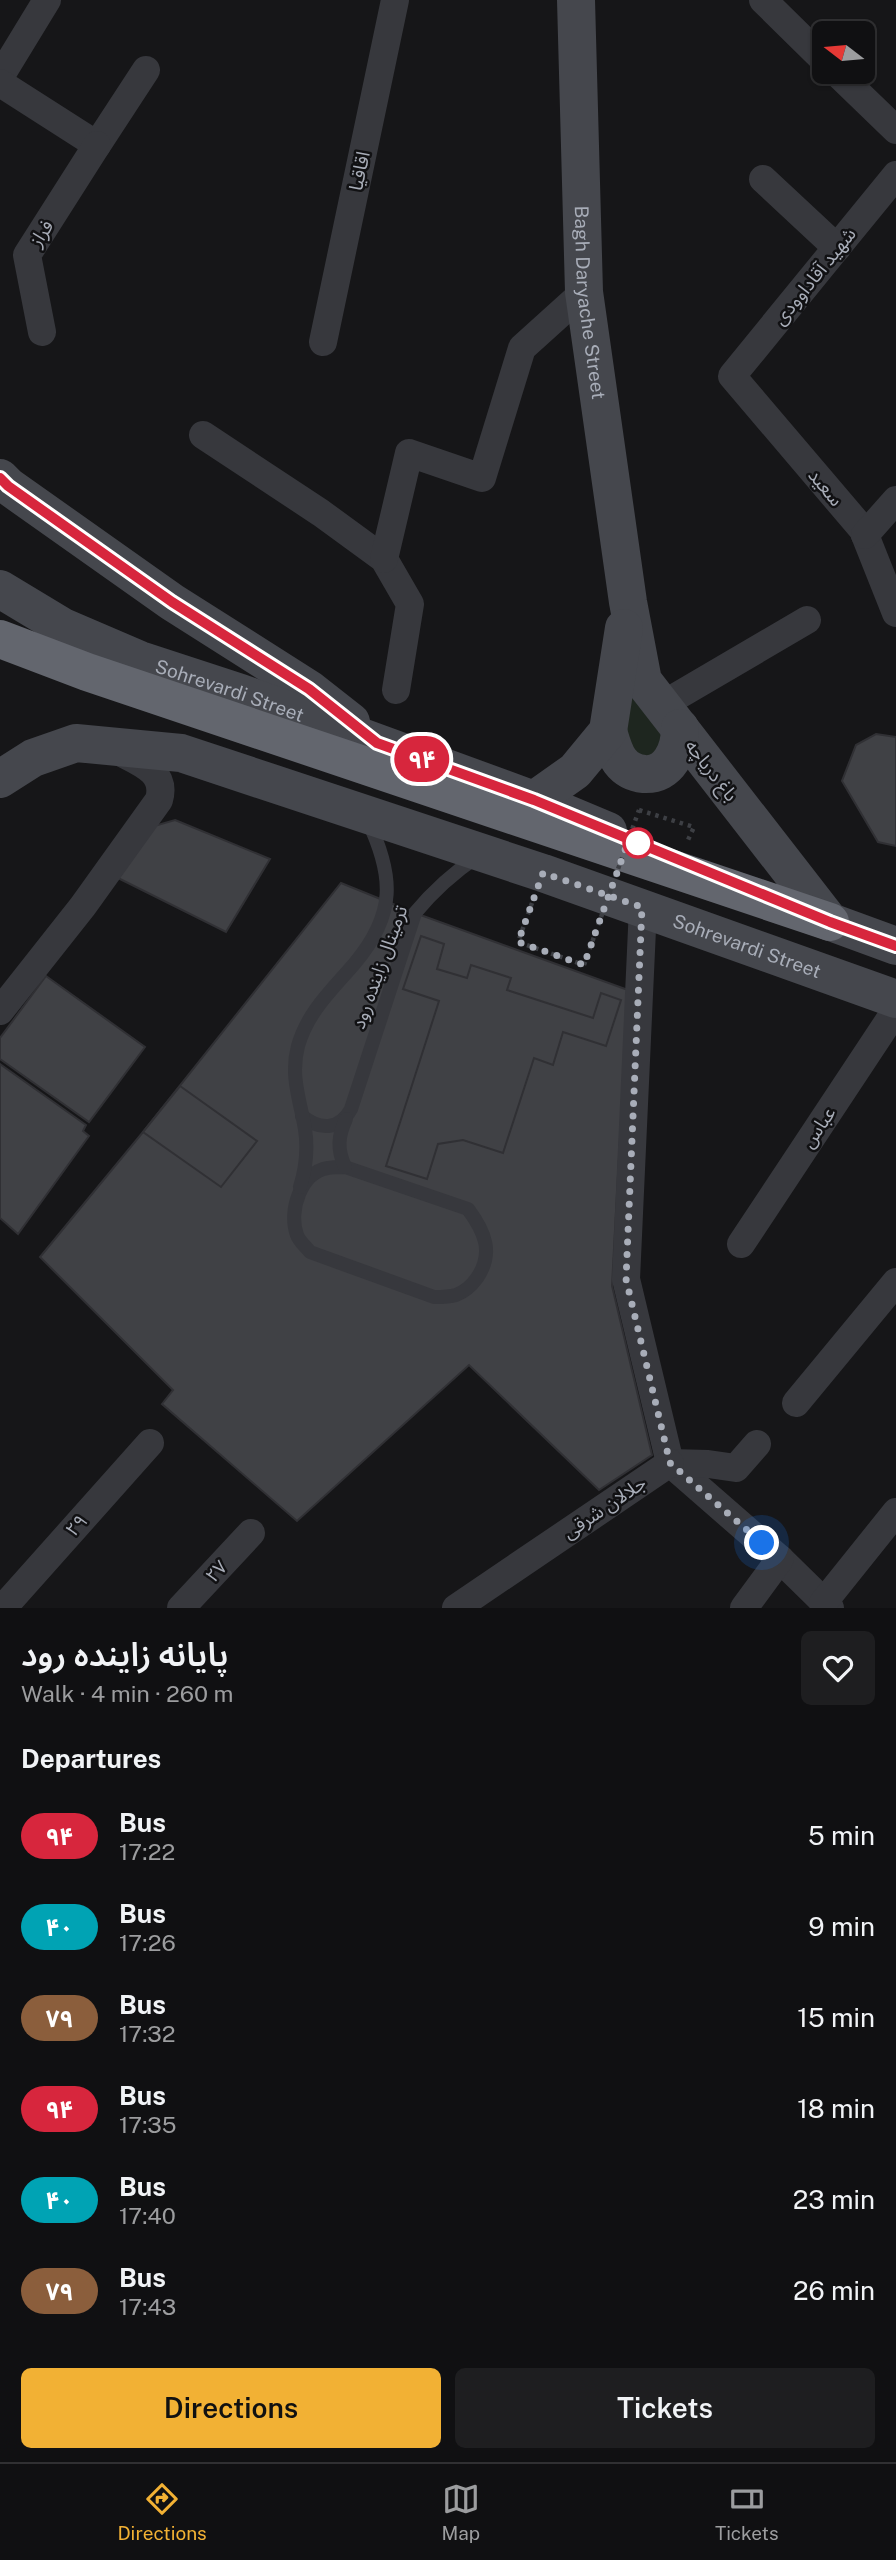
<!DOCTYPE html>
<meta charset="utf-8">
<style>
body{margin:0;font-family:"Public Sans","Noto Sans Arabic",sans-serif;background:#1e1e20;color:#f1f3f6;height:100vh;display:flex;flex-direction:column;font-size:26px;white-space:nowrap}
*{box-sizing:border-box;margin:0}
p{font-size:23px;color:#9c9d9f}
.icon{flex:none;width:38px;height:38px;fill:none;stroke:currentColor;stroke-width:2;stroke-linecap:round;stroke-linejoin:round}
.map{position:relative;height:1608px;overflow:hidden}
.panel{display:flex;flex-direction:column;background:#101012;flex:1}
.panel>*{flex:none}
.badge{padding:0 14px;border-radius:23px;font-size:24px;line-height:46px}
.needle{width:46px;rotate:286deg}
.controls{position:absolute;left:812px;top:21px;display:grid;gap:14px}
.controls a{display:grid;place-items:center;width:63px;height:63px;border-radius:10px;background:#101012;box-shadow:0 2px 5px #0004,0 0 0 2px #303032;font-size:35px}
.you{position:absolute;width:35px;height:35px;margin:-18px;border:5px solid #fff;border-radius:50%;background:#1a73e8;box-shadow:0 0 0 10px #1a73e833}
.map>.badge{position:absolute;translate:-50% -50%;box-shadow:0 0 0 4px #fff}
h2{padding:0 21px;font-size:26px;line-height:63px}
.round{display:grid;place-items:center;flex:none;width:74px;height:74px;border-radius:10px;background:#1e1e20}
.headline{display:flex;align-items:center;justify-content:space-between;height:119px;padding:0 21px}
h1{font-size:33px;font-weight:600;line-height:52px}
.cta{display:flex;gap:14px;margin-top:auto;padding:14px 21px}
.cta a{flex:1;height:80px;border-radius:10px;background:#f2b134;color:#111;font-size:28px;font-weight:600;line-height:80px;text-align:center}
.cta a+a{background:#1e1e20;color:#f1f3f6}
ul{padding:0;list-style:none}
li{display:flex;align-items:center;gap:21px;height:91px;padding:0 21px}
li div{flex:1}
li b{display:block;font-size:26px}
li em{font-style:normal}
li .badge{min-width:77px;font-weight:700;text-align:center}
.dock{display:flex;justify-content:space-around;align-items:center;height:98px;border-top:2px solid #303032;background:#101012;font-size:19px;color:#9c9d9f}
.dock a{display:grid;justify-items:center;gap:4px}
.dock .on{color:#f2b134}
.map>svg:first-child{display:block}
</style>
<div class="map">
<svg width="896" height="1608" viewBox="0 0 896 1608">
<rect width="100%" height="100%" fill="#161618"/>
<!-- green -->
<path fill="#1e261f" d="M627 680 665 727 661 753 640 759 622 733Z"/>
<!-- building -->
<g fill="#404145" stroke="#303034" stroke-width="2">
<path d="M876 734 896 737V846L878 842 842 781 856 745Z"/>
<path d="M175 820 270 859 226 932 118 878 154 826Z"/>
<path d="M341 883 415 913 628 990 612 1286 652 1455 599 1490 469 1365 297 1521 162 1404 173 1390 40 1257 143 1132Z"/>
<path d="M421 936 444 944 437 969 467 978 471 965 511 978 507 990 593 1018 601 993 621 1000 606 1046 563 1032 553 1065 534 1058 503 1153 463 1140 438 1144 427 1179 386 1166 439 1001 403 989Z"/>
<path d="M46 976 145 1047 89 1122 0 1059V1038Z"/>
<path d="M0 1064 86 1125 83 1131 89 1136 18 1234 0 1218Z"/>
<path d="M180 1086 257 1141 221 1187 143 1132Z"/>
</g>
<g fill="none" stroke-linecap="round" stroke-linejoin="round">
<!-- path -->
<g stroke="#3d3f44" stroke-width="4.5" stroke-dasharray="3.5 5" stroke-linecap="butt">
<path d="M639 810 694 827 688 840"/>
<path d="M532 903 518 942 584 965"/>
</g>
<!-- lane -->
<g stroke="#37383d" stroke-width="14">
<path d="M302 1116C319 1130 339 1131 351 1109L415 913C434 890 453 873 478 856"/>
<path d="M345 1167 468 1209C485 1232 494 1253 477 1278 472 1285 464 1292 456 1295 449 1297 440 1297 434 1297L310 1252C306 1247 299 1241 297 1235 288 1211 301 1172 328 1168 333 1167 339 1167 345 1167Z"/>
<path d="M345 1167C337 1149 338 1136 346 1119"/>
<path d="M300 1187C306 1168 308 1149 305 1129 300 1100 290 1076 298 1046 308 1011 332 990 355 963 396 914 394 876 368 821"/>
</g>
<!-- street -->
<g stroke="#37383d" stroke-width="28">
<path d="M763 0 824 60"/>
<path d="M836 72 896 130"/>
<path d="M0 77 47 0"/>
<path d="M0 83 97 145 146 70"/>
<path d="M896 175 732 376 863 530 896 613"/>
<path d="M763 179 837 248"/>
<path d="M42 332 27 255 97 145"/>
<path d="M323 342 395 0"/>
<path d="M203 435 321 513 384 559 410 604 396 690"/>
<path d="M865 535 896 500"/>
<path d="M384 559 409 453 482 478 522 348 584 292"/>
<path d="M662 705 807 620"/>
<path d="M643 907 626 1279 670 1463"/>
<path d="M0 1011 83 906 159 800C167 772 141 763 120 752"/>
<path d="M741 1244 896 1010"/>
<path d="M796 1403 896 1282"/>
<path d="M670 1463 780 1559 830 1608"/>
<path d="M670 1463 708 1464 736 1468 757 1444"/>
<path d="M823 1603 896 1512"/>
<path d="M3 1608 150 1443"/>
<path d="M181 1608 251 1533"/>
<path d="M456 1608 670 1463"/>
<path d="M744 1608 780 1559"/>
</g>
<!-- secondary -->
<g stroke="#45474d" stroke-width="38">
<path id="s1" d="M576 0 584 292 628 602 643 681 830 922"/>
<path d="M0 478 8 486 172 602 309 689 351 722"/>
<path id="s2" d="M0 589 63 627 140 660 241 693 534 800 608 831"/>
<path d="M608 731C611 741 614 753 620 761 626 769 634 773 644 774 669 776 680 750 680 728"/>
<path id="s3" d="M0 779 33 758 76 743 181 753 543 873 896 999"/>
<path d="M534 800 575 771 608 731 624 628"/>
<path d="M806 913 896 946"/>
</g>
<!-- highway -->
<path stroke="#63666e" stroke-width="38" d="M0 639 87 672 830 922"/>
<!-- path-bridge -->
<path stroke="#3d3f44" stroke-width="4.5" stroke-dasharray="3.5 5" stroke-linecap="butt" d="M584 965 639 810"/>
</g>
<g fill="none" stroke-linecap="round" stroke-linejoin="round">
<defs>
<path id="line" d="M0 478 8 486 172 602 309 689 377 743 534 800 830 922 896 946"/>
</defs>
<!-- line casing -->
<use href="#line" stroke="#fff" stroke-width="16"/>
<!-- line -->
<use href="#line" stroke="#d7263d" stroke-width="10"/>
<!-- walk -->
<path stroke="#a8adb8" stroke-width="7" stroke-dasharray="0 12.6" d="M638 843 630 836C615 879 599 922 584 965L518 942 543 873C576 884 609 896 642 907L626 1279 670 1463 762 1543"/>
</g>
<!-- markers -->
<circle fill="#fff" stroke="#d7263d" stroke-width="3.5" cx="638" cy="843" r="14"/>
<g text-anchor="middle" dominant-baseline="central" stroke-width="5" stroke-linejoin="round" paint-order="stroke">
<!-- street labels -->
<g font-size="19" fill="#a8adb8" stroke="#111113">
<text transform="translate(359 171) rotate(-78)">اقاقیا</text>
<text transform="translate(41 233) rotate(-57)">فراز</text>
<text transform="translate(814 276) rotate(-51)">شهید آقاداوودی</text>
<text stroke="none"><textPath href="#s1" startOffset="303">Bagh Daryache Street</textPath></text>
<text transform="translate(826 487) rotate(50)">سعید</text>
<text stroke="none"><textPath href="#s2" startOffset="252">Sohrevardi Street</textPath></text>
<text transform="translate(712 770) rotate(52)">باغ دریاچه</text>
<text stroke="none"><textPath href="#s3" startOffset="788">Sohrevardi Street</textPath></text>
<text transform="translate(379 967) rotate(-70)">ترمینال زاینده رود</text>
<text transform="translate(818 1127) rotate(-56)">عباس</text>
<text transform="translate(604 1507) rotate(-34)">جلالان شرقی</text>
<text transform="translate(76 1525) rotate(-48)">۲۹</text>
<text transform="translate(216 1571) rotate(-47)">۲۷</text>
</g>
</g>
</svg>
<div class="controls">
<a><svg class="needle" viewBox="-14 -14 28 28"><path d="M0-13l5 13h-10z" fill="#e53935"/><path d="M0 13l5-13h-10z" fill="#9c9d9f"/></svg></a>
</div>
<div class="you" style="left:762px;top:1543px"></div>
<b class="badge" style="left:422px;top:759px;background:#d7263d;color:#fff">۹۴</b>
</div>
<section class="panel">
<div class="headline"><div><h1>پایانه زاینده رود</h1><p>Walk · 4 min · 260 m</p></div><a class="round"><svg class="icon" aria-label="heart" viewBox="0 0 24 24"><path d="M12 20l-8-8c-3-5 5-10 8-4 3-6 11-1 8 4z"/></svg></a></div>
<h2>Departures</h2>
<ul>
<li><span class="badge" style="background:#d7263d;color:#fff">۹۴</span><div><b>Bus</b><p>17:22</p></div><em>5 min</em></li>
<li><span class="badge" style="background:#00a3b4;color:#fff">۴۰</span><div><b>Bus</b><p>17:26</p></div><em>9 min</em></li>
<li><span class="badge" style="background:#8b5e3c;color:#fff">۷۹</span><div><b>Bus</b><p>17:32</p></div><em>15 min</em></li>
<li><span class="badge" style="background:#d7263d;color:#fff">۹۴</span><div><b>Bus</b><p>17:35</p></div><em>18 min</em></li>
<li><span class="badge" style="background:#00a3b4;color:#fff">۴۰</span><div><b>Bus</b><p>17:40</p></div><em>23 min</em></li>
<li><span class="badge" style="background:#8b5e3c;color:#fff">۷۹</span><div><b>Bus</b><p>17:43</p></div><em>26 min</em></li>
</ul>
<div class="cta"><a>Directions</a><a>Tickets</a></div>
</section>
<nav class="dock">
<a class="on"><svg class="icon" aria-label="directions" viewBox="0 0 24 24"><path d="M12 3l9 9-9 9-9-9zM9 14v-3h6M13 9l2 2-2 2"/></svg>Directions</a>
<a><svg class="icon" aria-label="map" viewBox="0 0 24 24"><path d="M3 6l6-2 6 2 6-2v14l-6 2-6-2-6 2zM9 4v14M15 6v14"/></svg>Map</a>
<a><svg class="icon" aria-label="tickets" viewBox="0 0 24 24"><path d="M3 7h18v10H3zM15 7v10"/></svg>Tickets</a>
</nav>
